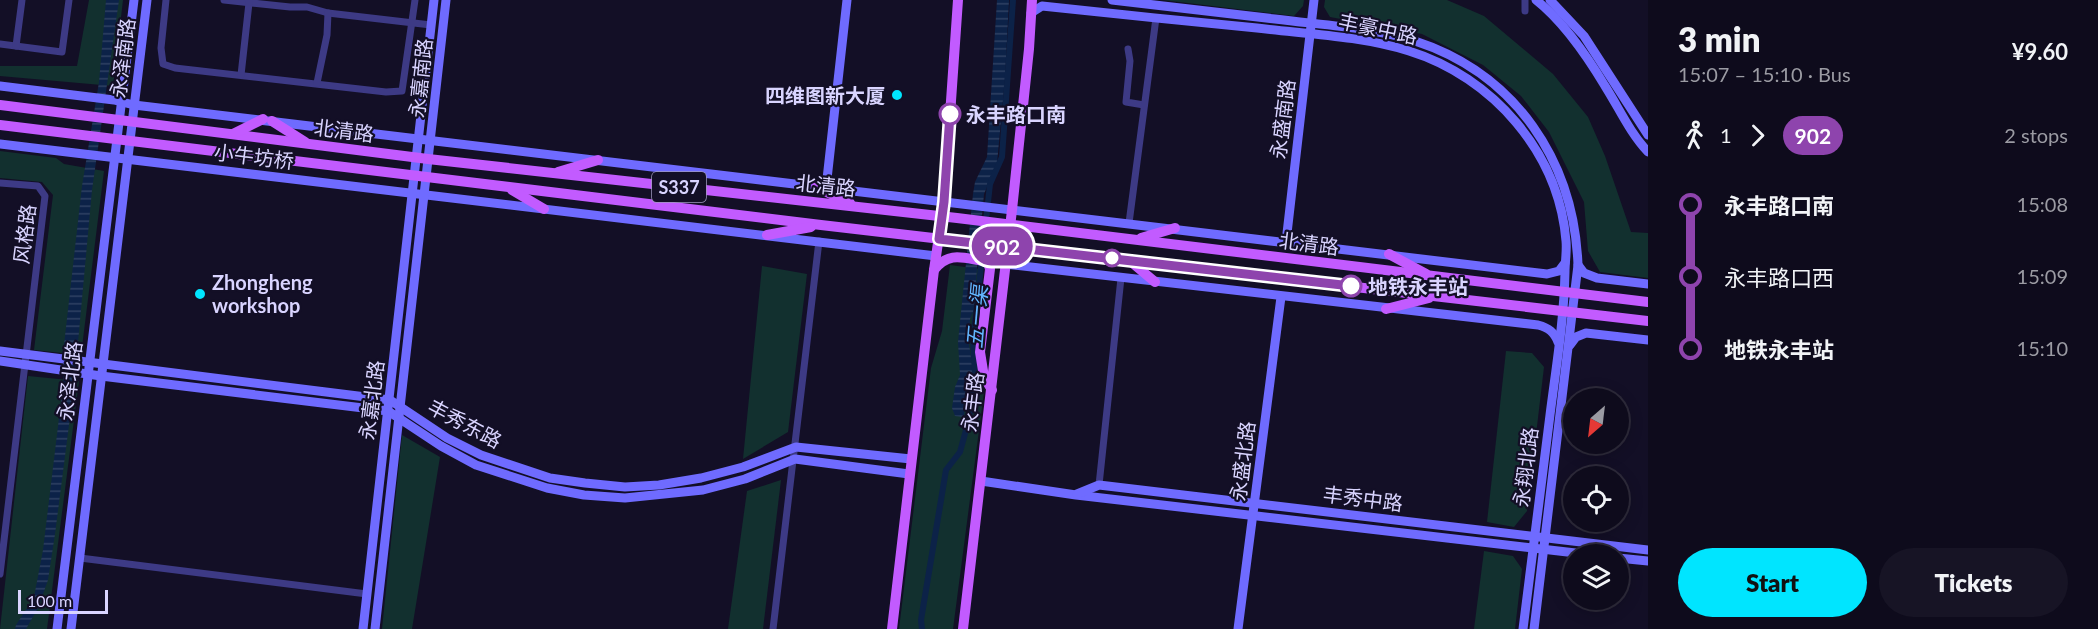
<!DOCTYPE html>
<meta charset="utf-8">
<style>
body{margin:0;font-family:Lato,"Noto Sans SC",sans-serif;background:#171425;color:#f1f3f6;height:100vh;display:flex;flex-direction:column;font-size:22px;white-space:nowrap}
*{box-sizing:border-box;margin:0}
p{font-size:20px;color:#9b9ba3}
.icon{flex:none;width:33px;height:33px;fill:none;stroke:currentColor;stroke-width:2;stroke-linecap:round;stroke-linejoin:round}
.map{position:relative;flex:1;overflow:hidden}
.panel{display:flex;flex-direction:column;background:#0e0b1c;width:450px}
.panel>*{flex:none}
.badge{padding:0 12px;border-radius:20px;font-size:21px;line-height:39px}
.needle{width:39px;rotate:208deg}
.controls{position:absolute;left:1563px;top:388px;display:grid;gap:12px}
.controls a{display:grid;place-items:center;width:66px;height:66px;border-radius:50%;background:#0e0b1c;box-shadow:0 3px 15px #0003,0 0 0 2px #2e2b3b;font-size:30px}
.scale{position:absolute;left:18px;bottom:15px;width:90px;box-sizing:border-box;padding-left:6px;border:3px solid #d9d4ff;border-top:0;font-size:16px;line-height:21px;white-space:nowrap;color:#d9d4ff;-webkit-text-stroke:4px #130f26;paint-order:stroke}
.map>.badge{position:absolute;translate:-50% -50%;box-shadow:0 0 0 3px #fff}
.legs{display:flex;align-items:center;gap:9px;height:66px;padding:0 30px;font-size:20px}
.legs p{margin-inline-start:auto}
.summary{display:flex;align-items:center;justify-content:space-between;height:102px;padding:0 30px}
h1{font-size:33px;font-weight:800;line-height:45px}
.cta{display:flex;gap:12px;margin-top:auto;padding:12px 30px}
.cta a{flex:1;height:69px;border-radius:36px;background:#00e5ff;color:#111;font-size:24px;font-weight:800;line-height:69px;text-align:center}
.cta a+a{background:#171425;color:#f1f3f6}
ul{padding:0 30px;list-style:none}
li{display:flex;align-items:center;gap:21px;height:72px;font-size:22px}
li i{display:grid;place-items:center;width:9px;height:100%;margin:0 8px;background:currentColor}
li i::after{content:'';width:15px;height:15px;margin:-8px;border:4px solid;border-radius:50%;background:#0e0b1c}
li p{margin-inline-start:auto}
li:first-child i{background:linear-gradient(#0000 50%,currentColor 0)}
li:last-child i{background:linear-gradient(currentColor 50%,#0000 0)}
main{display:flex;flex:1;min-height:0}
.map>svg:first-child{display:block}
</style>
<main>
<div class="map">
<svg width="1648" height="629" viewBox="0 0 1648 629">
<defs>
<pattern id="water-rules" width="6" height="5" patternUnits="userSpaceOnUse" patternTransform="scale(1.5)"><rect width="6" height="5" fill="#0c2248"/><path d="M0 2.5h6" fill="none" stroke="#2f4163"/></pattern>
</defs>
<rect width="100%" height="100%" fill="#130f26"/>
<!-- green -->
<g fill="#12302f">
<path d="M89 0H123L113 86 0 76V66H77Z"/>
<path d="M1163 0H1304L1303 6 1294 16Z"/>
<path d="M1325 0H1447L1484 16 1553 74 1588 117 1605 156 1631 232 1648 233V278L1600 272 1588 251 1584 202 1549 132 1521 96 1483 65 1422 34 1330 17 1324 7Z"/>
<path d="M0 151 56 158 64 164 104 171 81 355 34 350 53 195 42 182 0 178Z"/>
<path d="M950 265 980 269 976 375 984 392 953 629H899L931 368 942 331Z"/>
<path d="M762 266 807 274 788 432 743 459Z"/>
<path d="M1506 351 1532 353 1544 367 1527 511 1514 527 1487 522Z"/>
<path d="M28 376 79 381 47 629H0Z"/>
<path d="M402 435 440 457 412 629H382Z"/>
<path d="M781 480 763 629H728L747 491Z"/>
<path d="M1484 551 1513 556 1522 569 1515 629H1474Z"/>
</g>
<!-- water -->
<g fill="url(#water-rules)">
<path d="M106 0H119L92 190 74 386 55 534 48 580 38 608 26 629H15L16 625 34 597 43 550 63 385 64 345 82 186 99 82Z"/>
<path d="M997 0H1009L1005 79 997 163 984 194 976 280 975 307 970 319 969 344 973 371 966 389 964 417 955 416 952 408 955 387 960 375 958 342 973 194 975 182 987 157Z"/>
</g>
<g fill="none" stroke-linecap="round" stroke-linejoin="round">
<!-- canal -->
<path stroke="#0c2248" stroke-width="6" d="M922 629 921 620 946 470 960 452 969 419 975 373 973 340 990 184 1002 157 1013 0"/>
<!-- street -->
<g stroke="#3d3a85" stroke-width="7">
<path d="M166 0 161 48 163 64 175 68 386 92 402 91 415 0"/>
<path d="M224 0 290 7H307L328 13 431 25"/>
<path d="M1525 0V11"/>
<path d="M0 44 62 52 69 0"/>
<path d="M16 46 22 0"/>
<path d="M1128 49 1130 61 1126 102 1144 105"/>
<path d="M241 75 249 3"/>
<path d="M317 83 327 35 328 13"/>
<path d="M0 183 38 186 45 196 0 574"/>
<path d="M1129 223 1156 18"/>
<path d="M1099 485 1121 278"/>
<path d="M80 558 367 594"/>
<path d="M773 629 819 241"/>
</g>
<!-- secondary -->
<g stroke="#6f6bff" stroke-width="9">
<path d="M1112 0C1166 6 1221 13 1275 19 1321 25 1371 27 1415 41 1516 74 1574 161 1578 265L1534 629"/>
<path d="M1536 0C1564 22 1587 56 1605 86 1619 108 1630 133 1648 152"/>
<path d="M1550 0 1584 36 1648 135"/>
<path d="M1031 13 1042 6C1114 14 1185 21 1257 28 1307 34 1361 36 1409 51 1493 77 1559 153 1566 241 1567 251 1565 262 1565 272 1564 320 1556 368 1550 415 1541 486 1532 558 1523 629"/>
<path d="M0 86 114 100 134 105 1547 274 1559 271 1565 263"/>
<path d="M0 144 936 256"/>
<path d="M826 188 847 0"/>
<path d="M1286 242 1314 0"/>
<path d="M1005 264 1538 325C1549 328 1554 332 1558 342"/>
<path d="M1578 265 1584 273 1597 278 1648 284"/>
<path d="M1570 345 1576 337 1586 333 1648 340"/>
<path d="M0 351 390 400 447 438 481 455 550 478 585 483 625 487 659 485 701 478 743 467 796 447 911 459"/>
<path d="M0 361 101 376 388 411 441 446 476 465 547 488 584 495 625 498 703 490 745 479 795 459 909 474"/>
<path d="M981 481 1076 495 1593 555"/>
<path d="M1077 494 1099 485 1648 550"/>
<path d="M1618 558 1648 561"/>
<path d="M57 629 134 0"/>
<path d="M71 629 147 0"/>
<path d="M363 629 434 0"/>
<path d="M375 629 446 0"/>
<path d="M1238 629 1281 297"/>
</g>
<!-- primary -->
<g stroke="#c25bff" stroke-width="10">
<path d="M0 105 428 159 957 218 1648 302"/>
<path d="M272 121 305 142"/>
<path d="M0 125 821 225 1648 321"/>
<path d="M233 134 263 119"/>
<path d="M558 172 598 160"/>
<path d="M816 187 850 203"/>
<path d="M512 190 544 209"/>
<path d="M767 235 811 227"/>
<path d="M1141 238 1175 228"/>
<path d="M1389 254 1426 274"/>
<path d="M1129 260 1155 282"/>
<path d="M934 270C949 251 963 258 984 261L988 263 990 269 980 352 984 377 992 390"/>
<path d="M1386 309 1429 298"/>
<path d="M892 629 934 270 944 202 958 0"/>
<path d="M963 629 1012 210 1029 49 1032 0"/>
</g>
</g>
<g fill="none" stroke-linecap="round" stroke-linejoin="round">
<defs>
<path id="line-1" d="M950 114 944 202 939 239 1351 286"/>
</defs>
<!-- line-1 casing -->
<use href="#line-1" stroke="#fff" stroke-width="14"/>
<!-- line-1 -->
<use href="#line-1" stroke="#8e44ad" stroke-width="9"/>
</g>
<!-- markers -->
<g fill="#00e5ff" stroke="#130f26" stroke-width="2">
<circle cx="897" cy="95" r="6"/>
<circle cx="200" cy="294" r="6"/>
</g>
<g fill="#fff" stroke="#8e44ad" stroke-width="3">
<circle cx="950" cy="114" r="10"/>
<circle cx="1112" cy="258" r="8"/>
<circle cx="1351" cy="286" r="10"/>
</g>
<g text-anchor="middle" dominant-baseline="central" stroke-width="4.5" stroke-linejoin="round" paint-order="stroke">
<!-- shield labels -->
<rect fill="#130f26" stroke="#9e99be" stroke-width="1.5" x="652" y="172" width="54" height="30" rx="4.5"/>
<g font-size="18" font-weight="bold" fill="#d9d4ff">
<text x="679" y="187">S337</text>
</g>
<!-- street labels -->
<g font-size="20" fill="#d9d4ff" stroke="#130f26">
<text transform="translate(1378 28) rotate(12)">丰豪中路</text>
<text transform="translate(122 58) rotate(-83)">永泽南路</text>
<text transform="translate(420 78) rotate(-84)">永嘉南路</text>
<text transform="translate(1282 119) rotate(-83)">永盛南路</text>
<text transform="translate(344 130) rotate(7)">北清路</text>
<text transform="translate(254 156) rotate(7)">小牛坊桥</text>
<text transform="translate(826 185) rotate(6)">北清路</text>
<text transform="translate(24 234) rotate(-83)">风格路</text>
<text transform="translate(1309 243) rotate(7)">北清路</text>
<text transform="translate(69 381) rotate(-83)">永泽北路</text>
<text transform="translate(371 400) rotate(-83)">永嘉北路</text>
<text transform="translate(972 402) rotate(-83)">永丰路</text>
<text transform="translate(465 423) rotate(28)">丰秀东路</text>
<text transform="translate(1242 461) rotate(-83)">永盛北路</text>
<text transform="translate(1525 467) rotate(-83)">永翔北路</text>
<text transform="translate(1363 498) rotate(7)">丰秀中路</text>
</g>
<!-- poi labels -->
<g font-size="20" font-weight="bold" fill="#d9d4ff" stroke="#130f26" text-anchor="end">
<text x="885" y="95">四维图新大厦</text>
<text x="212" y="282" text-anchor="start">Zhongheng<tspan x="212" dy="23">workshop</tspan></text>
</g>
<!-- stop labels -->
<g font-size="20" font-weight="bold" fill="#d9d4ff" stroke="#130f26" text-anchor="start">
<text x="966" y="114">永丰路口南</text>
<text x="1368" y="286">地铁永丰站</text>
</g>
<!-- water labels -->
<g font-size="21" font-style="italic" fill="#62b6ff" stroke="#130f26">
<text transform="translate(976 317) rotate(-85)">五一渠</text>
</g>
</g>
</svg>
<div class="controls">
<a><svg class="needle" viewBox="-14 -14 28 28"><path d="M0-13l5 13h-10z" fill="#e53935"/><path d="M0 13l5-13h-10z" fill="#9b9ba3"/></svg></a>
<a><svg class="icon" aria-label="locate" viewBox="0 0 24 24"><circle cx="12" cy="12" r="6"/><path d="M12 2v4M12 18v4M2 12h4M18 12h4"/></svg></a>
<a><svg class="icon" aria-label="layers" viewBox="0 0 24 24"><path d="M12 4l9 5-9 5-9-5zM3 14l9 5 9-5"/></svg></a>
</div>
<div class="scale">100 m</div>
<b class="badge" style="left:1002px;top:246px;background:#8e44ad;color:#fff">902</b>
</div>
<section class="panel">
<div class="summary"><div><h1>3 min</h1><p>15:07 – 15:10 · Bus</p></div><b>¥9.60</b></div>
<div class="legs"><svg class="icon" aria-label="walk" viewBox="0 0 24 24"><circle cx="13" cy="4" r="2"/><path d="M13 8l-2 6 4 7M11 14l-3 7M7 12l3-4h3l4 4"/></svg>1<svg class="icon" aria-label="forward" viewBox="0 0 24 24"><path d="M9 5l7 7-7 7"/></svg><b class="badge" style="background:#8e44ad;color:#fff">902</b><p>2 stops</p></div>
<ul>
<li><i style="color:#8e44ad"></i><b>永丰路口南</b><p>15:08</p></li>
<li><i style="color:#8e44ad"></i><span>永丰路口西</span><p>15:09</p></li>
<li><i style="color:#8e44ad"></i><b>地铁永丰站</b><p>15:10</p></li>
</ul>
<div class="cta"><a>Start</a><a>Tickets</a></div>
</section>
</main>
